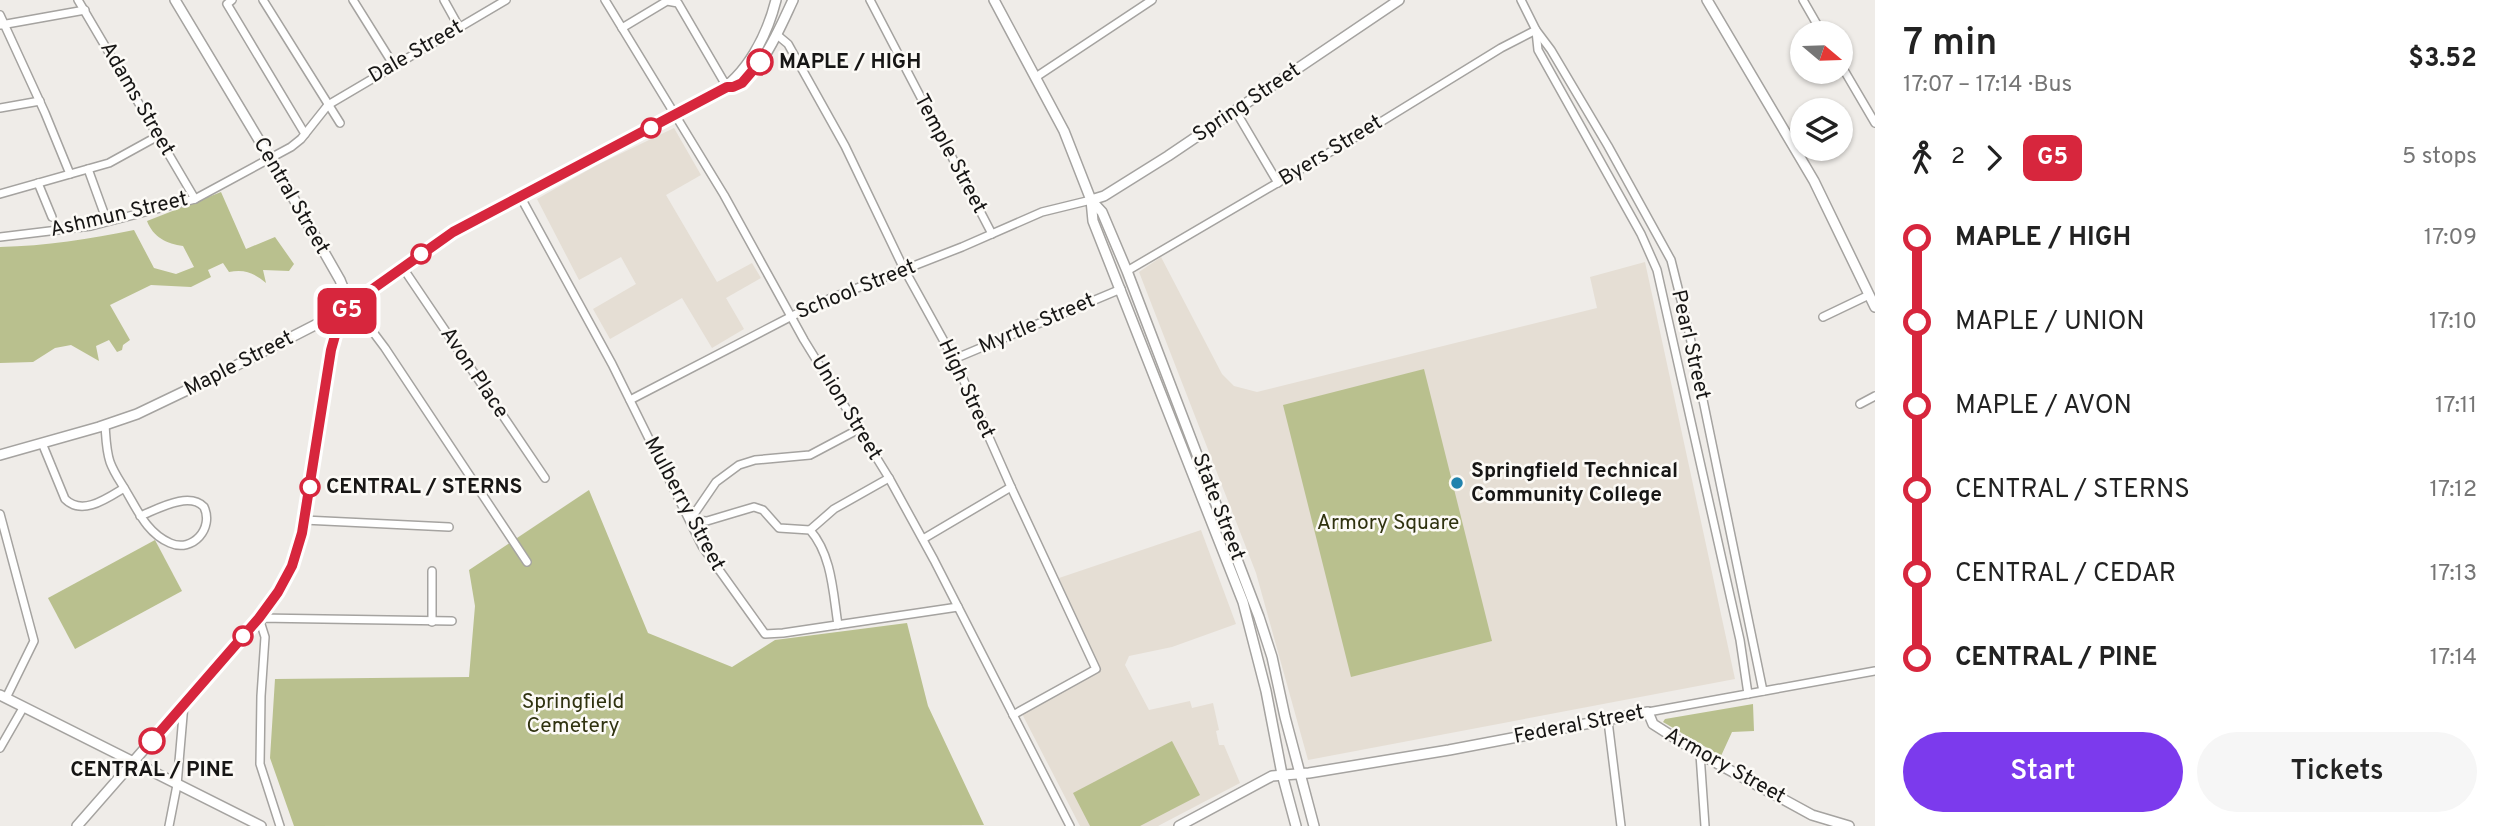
<!DOCTYPE html>
<meta charset="utf-8">
<style>
body{margin:0;font-family:Overpass,sans-serif;background:#f6f6f6;color:#222;height:100vh;display:flex;flex-direction:column;font-size:26px;white-space:nowrap}
*{box-sizing:border-box;margin:0}
p{font-size:23px;color:#767676}
.icon{flex:none;width:38px;height:38px;fill:none;stroke:currentColor;stroke-width:2;stroke-linecap:round;stroke-linejoin:round}
.map{position:relative;flex:1;overflow:hidden}
.panel{display:flex;flex-direction:column;background:#fff;width:630px}
.panel>*{flex:none}
.badge{padding:0 14px;border-radius:10px;font-size:24px;line-height:46px}
.needle{width:46px;rotate:109deg}
.tools{position:absolute;left:1790px;top:21px;display:grid;gap:14px}
.tools a{display:grid;place-items:center;width:63px;height:63px;border-radius:50%;background:#fff;box-shadow:0 2px 5px #0004;font-size:35px}
.map>.badge{position:absolute;translate:-50% -50%;box-shadow:0 0 0 4px #fff}
.legs{display:flex;align-items:center;gap:10px;height:77px;padding:0 28px;font-size:23px}
.legs p{margin-inline-start:auto}
.overview{display:flex;align-items:center;justify-content:space-between;height:119px;padding:0 28px}
h1{font-size:38px;font-weight:600;line-height:52px}
.cta{display:flex;gap:14px;margin-top:auto;padding:14px 28px}
.cta a{flex:1;height:80px;border-radius:42px;background:#7c3aed;color:#fff;font-size:28px;font-weight:600;line-height:80px;text-align:center}
.cta a+a{background:#f6f6f6;color:#222}
ul{padding:0 28px;list-style:none}
li{display:flex;align-items:center;gap:24px;height:84px;font-size:26px}
li i{display:grid;place-items:center;width:10px;height:100%;margin:0 9px;background:currentColor}
li i::after{content:'';width:18px;height:18px;margin:-9px;border:5px solid;border-radius:50%;background:#fff}
li p{margin-inline-start:auto}
li:first-child i{background:linear-gradient(#0000 50%,currentColor 0)}
li:last-child i{background:linear-gradient(currentColor 50%,#0000 0)}
main{display:flex;flex:1;min-height:0}
.map>svg:first-child{display:block}
</style>
<main>
<div class="map">
<svg width="1875" height="826" viewBox="0 0 1875 826">
<rect width="100%" height="100%" fill="#efece8"/>
<!-- built -->
<g fill="#e5ded4">
<path d="M674 128 701 175 666 195 717 282 752 263 761 278 726 298 744 329 712 348 682 298 610 339 593 309 636 284 621 257 579 280 537 199 597 165Z"/>
<path d="M1161 257 1222 374 1234 386 1257 392 1597 308 1590 277 1645 262 1735 679 1308 760 1256 573 1139 272Z"/>
<path d="M1201 530 1236 624 1172 647 1129 656 1125 665 1149 710 1190 701 1192 708 1213 703 1219 730 1216 731 1219 745H1224L1240 783 1158 826H1080L1019 708 1098 665 1059 578Z"/>
</g>
<!-- green -->
<g fill="#b9c08e">
<path d="M221 192 246 249 275 237 294 264 289 271 263 270 266 283C254 273 245 269 229 272L223 263 208 270 211 277 191 287 151 285 110 305 130 340 123 345 122 350 117 352 109 340 96 346 99 361 71 345 55 348 33 362 0 363V247C46 246 90 239 134 230L154 268 176 274 194 267 183 246C167 244 153 237 147 221Z"/>
<path d="M1424 369 1492 641 1351 677 1283 405Z"/>
<path d="M589 490 648 633 732 667 775 640 907 623 928 706 984 825 294 826 270 758 275 679 469 677 475 606 469 570Z"/>
<path d="M155 540 182 591 75 649 48 598Z"/>
<path d="M1753 704 1754 731 1732 732 1721 756 1663 722 1665 719Z"/>
<path d="M1172 741 1200 795 1140 826H1090L1073 793Z"/>
</g>
<g fill="none" stroke-linecap="round" stroke-linejoin="round">
<defs>
<g id="minor">
<path d="M78 0 195 199"/>
<path d="M232 0 227 4 305 134"/>
<path d="M263 0 340 123"/>
<path d="M353 0 393 64"/>
<path d="M444 0 459 27"/>
<path d="M605 0 724 195 804 340 889 478 934 560 1070 826"/>
<path d="M870 0 992 234"/>
<path d="M1521 0 1536 30 1551 50 1608 146 1671 260 1689 332 1763 691"/>
<path d="M1803 0 1822 33"/>
<path d="M0 15 45 113 70 174"/>
<path d="M1 25 85 10"/>
<path d="M622 28 667 1 678 3 727 87"/>
<path d="M1536 31 1538 50 1641 234 1657 270 1740 640 1748 694"/>
<path d="M776 34 788 44 845 146 903 267 956 363 1011 487 1096 669 1013 715"/>
<path d="M1841 65 1875 123"/>
<path d="M1036 77 1152 0"/>
<path d="M0 108 40 101"/>
<path d="M1235 110 1278 183"/>
<path d="M88 169 104 213"/>
<path d="M38 183 52 217"/>
<path d="M0 194 109 163 158 136"/>
<path d="M520 196 612 364 702 546 765 634 783 633 958 607"/>
<path d="M0 237 91 226 195 199 291 147 301 139 328 105 506 0"/>
<path d="M403 268 545 478"/>
<path d="M1127 271 1371 128 1501 48 1536 30"/>
<path d="M350 305 361 316 385 348 527 562"/>
<path d="M1823 317 1869 295"/>
<path d="M954 359 1121 289"/>
<path d="M630 400 792 316 829 299 962 247 1042 212 1091 200"/>
<path d="M1860 404 1875 396"/>
<path d="M105 425C106 438 106 450 110 462 114 473 120 481 126 491 138 511 147 533 170 543 193 553 214 528 204 507 189 491 158 509 140 516"/>
<path d="M42 443 65 499C82 516 106 499 124 488"/>
<path d="M0 514 34 641 6 698"/>
<path d="M304 520 449 527"/>
<path d="M690 520 707 521 754 507 763 510 779 528 810 530C832 555 833 593 838 625"/>
<path d="M690 520 716 482 739 465 755 460 810 455 859 429"/>
<path d="M810 530 834 509 889 478"/>
<path d="M923 539 1011 487"/>
<path d="M432 571V622"/>
<path d="M1648 712 1875 671"/>
<path d="M1608 721 1621 826"/>
<path d="M0 748 23 708"/>
<path d="M1700 754 1705 826"/>
<path d="M169 826 177 785 184 704"/>
<path d="M280 826 260 764 261 696 265 637 259 618 452 621"/>
</g>
<g id="major">
<path d="M175 0 283 180 340 280 350 305"/>
<path d="M994 0 1064 131 1091 200 1093 221 1243 602 1266 691 1282 774 1296 826"/>
<path d="M1707 0 1814 181 1875 307"/>
<path d="M727 87C756 88 782 23 793 0"/>
<path d="M1091 200 1102 212 1127 271 1259 617 1272 657 1285 717 1314 826"/>
<path d="M1091 200 1104 196 1168 156 1399 0"/>
<path d="M0 455 99 427 137 414 206 381 317 324 350 305 465 225 715 94C747 75 767 36 776 0"/>
<path d="M0 695 261 826"/>
<path d="M77 826 259 618 285 581 299 546 331 350 338 325 348 308"/>
<path d="M1179 826 1272 776 1309 773 1449 750 1648 712 1653 724 1700 754 1812 815 1849 826"/>
</g>
</defs>
<!-- minor casing -->
<use href="#minor" stroke="#a5a3a0" stroke-width="10"/>
<!-- major casing -->
<use href="#major" stroke="#a5a3a0" stroke-width="12"/>
<!-- minor -->
<use href="#minor" stroke="#fff" stroke-width="7"/>
<!-- major -->
<use href="#major" stroke="#fff" stroke-width="9"/>
</g>
<g fill="none" stroke-linecap="round" stroke-linejoin="round">
<defs>
<path id="line-1" d="M152 741 259 618 278 592 292 566 302 533 331 350 338 325 350 305 453 232 727 87H733L742 83 760 62"/>
</defs>
<!-- line-1 casing -->
<use href="#line-1" stroke="#fff" stroke-width="16"/>
<!-- line-1 -->
<use href="#line-1" stroke="#d7263d" stroke-width="10"/>
</g>
<!-- markers -->
<g fill="#fff" stroke="#d7263d" stroke-width="3.5">
<circle cx="760" cy="62" r="12"/>
<circle cx="651" cy="128" r="9"/>
<circle cx="421" cy="254" r="9"/>
<circle cx="310" cy="487" r="9"/>
<circle cx="243" cy="636" r="9"/>
<circle cx="152" cy="741" r="12"/>
</g>
<circle fill="#2082ad" stroke="#fcfaf6" stroke-width="2.5" cx="1457" cy="483" r="7"/>
<g text-anchor="middle" dominant-baseline="central" stroke-width="5" stroke-linejoin="round" paint-order="stroke">
<!-- street labels -->
<g font-size="21" fill="#171615" stroke="#fcfaf6">
<text transform="translate(416 52) rotate(-30)">Dale Street</text>
<text transform="translate(137 99) rotate(60)">Adams Street</text>
<text transform="translate(1247 103) rotate(-34)">Spring Street</text>
<text transform="translate(1331 151) rotate(-31)">Byers Street</text>
<text transform="translate(950 154) rotate(62)">Temple Street</text>
<text transform="translate(291 196) rotate(60)">Central Street</text>
<text transform="translate(119 215) rotate(-13)">Ashmun Street</text>
<text transform="translate(856 290) rotate(-22)">School Street</text>
<text transform="translate(1037 324) rotate(-23)">Myrtle Street</text>
<text transform="translate(1690 345) rotate(77)">Pearl Street</text>
<text transform="translate(239 364) rotate(-27)">Maple Street</text>
<text transform="translate(474 373) rotate(56)">Avon Place</text>
<text transform="translate(966 389) rotate(65)">High Street</text>
<text transform="translate(846 408) rotate(59)">Union Street</text>
<text transform="translate(684 504) rotate(62)">Mulberry Street</text>
<text transform="translate(1218 507) rotate(69)">State Street</text>
<text transform="translate(1579 725) rotate(-11)">Federal Street</text>
<text transform="translate(1725 766) rotate(29)">Armory Street</text>
</g>
<!-- stop labels -->
<g font-size="21" font-weight="bold" fill="#171615" stroke="#fcfaf6" text-anchor="start">
<text x="779" y="62">MAPLE / HIGH</text>
<text x="326" y="487">CENTRAL / STERNS</text>
<text x="152" y="770" text-anchor="middle">CENTRAL / PINE</text>
</g>
<!-- poi labels -->
<g font-size="21" font-weight="bold" fill="#171615" stroke="#fcfaf6" text-anchor="start">
<text x="1471" y="471">Springfield Technical<tspan x="1471" dy="24">Community College</tspan></text>
</g>
<!-- park labels -->
<g font-size="21" fill="#2f320f" stroke="#fcfaf6">
<text x="1388" y="523">Armory Square</text>
<text x="573" y="702">Springfield<tspan x="573" dy="24">Cemetery</tspan></text>
</g>
</g>
</svg>
<div class="tools">
<a><svg class="needle" viewBox="-14 -14 28 28"><path d="M0-13l5 13h-10z" fill="#e53935"/><path d="M0 13l5-13h-10z" fill="#767676"/></svg></a>
<a><svg class="icon" aria-label="layers" viewBox="0 0 24 24"><path d="M12 4l9 5-9 5-9-5zM3 14l9 5 9-5"/></svg></a>
</div>
<b class="badge" style="left:347px;top:311px;background:#d7263d;color:#fff">G5</b>
</div>
<section class="panel">
<div class="overview"><div><h1>7 min</h1><p>17:07 – 17:14 · Bus</p></div><b>$3.52</b></div>
<div class="legs"><svg class="icon" aria-label="walk" viewBox="0 0 24 24"><circle cx="13" cy="4" r="2"/><path d="M13 8l-2 6 4 7M11 14l-3 7M7 12l3-4h3l4 4"/></svg>2<svg class="icon" aria-label="forward" viewBox="0 0 24 24"><path d="M9 5l7 7-7 7"/></svg><b class="badge" style="background:#d7263d;color:#fff">G5</b><p>5 stops</p></div>
<ul>
<li><i style="color:#d7263d"></i><b>MAPLE / HIGH</b><p>17:09</p></li>
<li><i style="color:#d7263d"></i><span>MAPLE / UNION</span><p>17:10</p></li>
<li><i style="color:#d7263d"></i><span>MAPLE / AVON</span><p>17:11</p></li>
<li><i style="color:#d7263d"></i><span>CENTRAL / STERNS</span><p>17:12</p></li>
<li><i style="color:#d7263d"></i><span>CENTRAL / CEDAR</span><p>17:13</p></li>
<li><i style="color:#d7263d"></i><b>CENTRAL / PINE</b><p>17:14</p></li>
</ul>
<div class="cta"><a>Start</a><a>Tickets</a></div>
</section>
</main>
